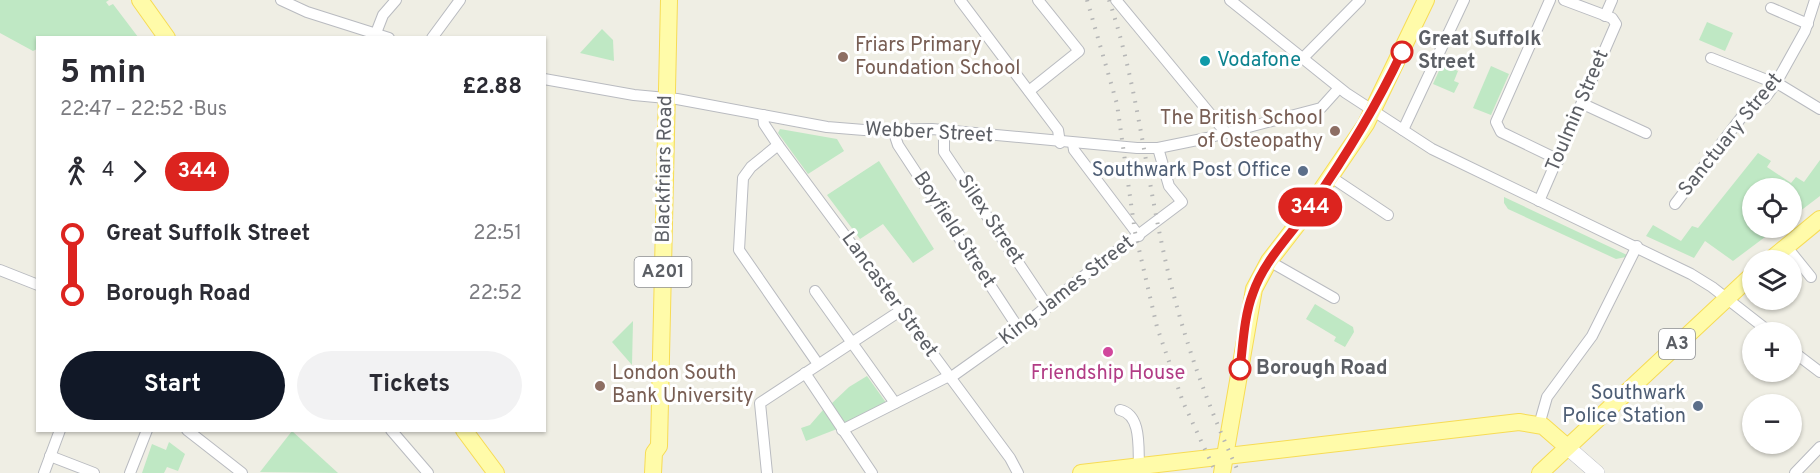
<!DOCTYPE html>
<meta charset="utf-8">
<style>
body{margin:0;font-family:Overpass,sans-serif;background:#f2f2f3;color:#2b2b33;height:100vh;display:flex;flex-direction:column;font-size:22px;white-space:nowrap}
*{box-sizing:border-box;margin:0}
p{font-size:20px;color:#7c7c81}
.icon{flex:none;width:33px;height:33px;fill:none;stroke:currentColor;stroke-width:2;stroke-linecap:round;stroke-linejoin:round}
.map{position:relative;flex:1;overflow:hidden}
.sheet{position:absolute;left:36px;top:36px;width:510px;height:396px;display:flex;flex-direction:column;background:#fff;border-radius:0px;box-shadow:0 2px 4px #0004}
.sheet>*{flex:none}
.badge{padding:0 12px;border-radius:20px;font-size:21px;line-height:39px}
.tools{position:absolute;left:1742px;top:178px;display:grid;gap:12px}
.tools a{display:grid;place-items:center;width:60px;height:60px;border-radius:50%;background:#fff;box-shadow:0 2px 4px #0004;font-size:30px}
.map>.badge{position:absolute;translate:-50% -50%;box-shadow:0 0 0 3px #fff}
.legs{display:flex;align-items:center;gap:9px;height:66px;padding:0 24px;font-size:20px}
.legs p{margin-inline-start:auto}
.head{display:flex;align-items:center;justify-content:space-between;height:102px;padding:0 24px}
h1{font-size:33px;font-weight:700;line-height:45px}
.button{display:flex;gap:12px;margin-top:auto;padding:12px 24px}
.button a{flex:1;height:69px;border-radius:36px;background:#111827;color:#fff;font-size:24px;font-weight:700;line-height:69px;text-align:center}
.button a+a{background:#f2f2f3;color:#2b2b33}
ul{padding:0 24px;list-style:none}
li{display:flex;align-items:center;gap:21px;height:60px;font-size:22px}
li i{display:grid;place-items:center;width:9px;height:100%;margin:0 8px;background:currentColor}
li i::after{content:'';width:15px;height:15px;margin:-8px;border:4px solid;border-radius:50%;background:#fff}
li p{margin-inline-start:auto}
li:first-child i{background:linear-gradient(#0000 50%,currentColor 0)}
li:last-child i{background:linear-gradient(currentColor 50%,#0000 0)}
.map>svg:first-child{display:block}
</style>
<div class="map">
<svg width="1820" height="473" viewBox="0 0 1820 473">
<rect width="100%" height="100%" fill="#efeee4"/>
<!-- green -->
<g fill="#bfe8c4">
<path d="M0 0H109L106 2 109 6 113 4 138 37 38 38 37 49 33 51 0 33Z"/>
<path d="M1707 22 1733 33 1725 51 1699 40Z"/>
<path d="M602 29 613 40 614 61 580 53Z"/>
<path d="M1442 64 1458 71 1454 81 1459 83 1454 93 1433 84Z"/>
<path d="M1491 66 1509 74 1491 115 1473 108Z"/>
<path d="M780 129 837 139 844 151 808 174 778 133Z"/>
<path d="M1758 153 1771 161 1767 167 1791 183 1796 177 1804 182 1820 160V196L1791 218V189H1752V228H1777L1733 261 1705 241 1694 258 1646 236 1653 225 1681 241 1692 226 1698 228Z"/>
<path d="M879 161 934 249 913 263 883 224 860 239 827 195Z"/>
<path d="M1504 197 1627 255 1626 257 1616 259 1508 209 1504 203Z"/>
<path d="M1315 304 1353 327 1354 332 1345 347 1334 341 1336 337 1306 319Z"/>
<path d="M633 321 632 365 612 342Z"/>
<path d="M867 376 887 404 844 425 830 405 849 387Z"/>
<path d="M823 410 837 429 806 441 801 428 810 425Z"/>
<path d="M292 431 338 473 260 472Z"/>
<path d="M169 442 185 454 178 471 167 467 164 473H142L152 444 166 450Z"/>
</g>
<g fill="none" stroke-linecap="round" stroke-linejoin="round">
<defs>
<g id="minor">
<path d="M281 0 307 12 389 38"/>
<path d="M960 0 1058 130 1060 143"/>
<path d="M1116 0 1226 133"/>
<path d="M1230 0 1346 93 1432 149 1691 274 1712 287 1771 333"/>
<path d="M1550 0 1496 122 1501 132 1559 160"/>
<path d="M1771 8 1808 24"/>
<path d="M1605 16 1612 0"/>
<path d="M376 33 383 15 396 0"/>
<path d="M432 38 460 0"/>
<path d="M1711 58 1782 86 1820 109"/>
<path d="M1302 59 1360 0"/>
<path d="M544 79 634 95 677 99 827 127 864 130 932 129 1137 148H1158L1207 138 1321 108 1339 88"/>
<path d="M1029 91 1079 51 1038 0"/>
<path d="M1583 104 1646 133"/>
<path d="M763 115 764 124 778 145 1010 458 1018 473"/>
<path d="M893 130 898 145 1019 329"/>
<path d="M944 130V152L1048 307"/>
<path d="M1403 130 1464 0"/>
<path d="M1073 144 1074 150 1139 236"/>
<path d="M778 145 751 167 743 178 739 250 818 364"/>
<path d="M1331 177 1388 215"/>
<path d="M1539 201 1616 24 1612 18 1564 0"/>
<path d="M1675 204 1747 110 1765 98 1776 83 1805 31 1815 0"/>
<path d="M1786 246 1811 277"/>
<path d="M1269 261 1334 298"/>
<path d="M0 270 38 285"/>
<path d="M815 291 895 403"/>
<path d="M1791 350 1820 372"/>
<path d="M805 373 872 473"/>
<path d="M950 378 1019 329 1085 275 1182 202 1169 186 1158 148"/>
<path d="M1120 410C1142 415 1138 448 1139 466"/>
<path d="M1539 425 1547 397 1592 336 1637 246"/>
<path d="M187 430 242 473"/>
<path d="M391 430 428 473"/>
<path d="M842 430 949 376"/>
<path d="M50 456 94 473"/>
<path d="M44 473 60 430"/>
<path d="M130 473 147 430"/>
<path d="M767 473 760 403 900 311"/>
<path d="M1795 473 1820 447"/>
</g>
<path id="secondary" d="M1566 446 1597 473"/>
<g id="primary">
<path d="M140 0 167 38"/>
<path d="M1769 261 1820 219"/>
<path d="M464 430 496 473"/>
<path d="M653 473 654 453 659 446 669 0"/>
<path d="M1081 473 1519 422 1543 426 1566 446"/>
<path d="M1222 473 1254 289 1269 261 1303 217 1366 124 1426 0"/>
<path d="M1540 473 1752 275"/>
</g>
</defs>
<!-- minor casing -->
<use href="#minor" stroke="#b9bbc0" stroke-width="12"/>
<!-- secondary casing -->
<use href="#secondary" stroke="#b9bcc3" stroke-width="16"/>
<!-- primary casing -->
<use href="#primary" stroke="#f7dc55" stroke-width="18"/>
<!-- minor -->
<use href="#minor" stroke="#fff" stroke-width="10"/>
<!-- secondary -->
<use href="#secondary" stroke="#fff" stroke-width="15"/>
<!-- primary -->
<use href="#primary" stroke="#fffba9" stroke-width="16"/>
<!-- rail -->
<g stroke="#b5b6b6" stroke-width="4" stroke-dasharray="1.5 8" stroke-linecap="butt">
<path d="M1087 0 1117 104 1135 232 1157 327 1183 402 1216 473"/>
<path d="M1109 0C1137 83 1145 169 1164 254 1180 329 1206 403 1239 473"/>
</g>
</g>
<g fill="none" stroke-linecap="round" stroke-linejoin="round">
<defs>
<path id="line-1" d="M1240 369C1243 345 1244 316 1253 293 1264 260 1292 234 1311 206 1346 156 1376 107 1402 52"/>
</defs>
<!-- line-1 casing -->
<use href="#line-1" stroke="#fff" stroke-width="14"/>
<!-- line-1 -->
<use href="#line-1" stroke="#dc241f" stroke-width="9"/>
</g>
<!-- markers -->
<g fill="#fff" stroke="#dc241f" stroke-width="3">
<circle cx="1402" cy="52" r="10"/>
<circle cx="1240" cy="369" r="10"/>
</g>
<g fill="#8d6e63" stroke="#fff" stroke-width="2">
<circle cx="843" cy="57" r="6"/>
<circle cx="1335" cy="131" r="6"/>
<circle cx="600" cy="386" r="6"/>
</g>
<circle fill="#0f9aa8" stroke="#fff" stroke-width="2" cx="1205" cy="61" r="6"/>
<g fill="#5c6f8a" stroke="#fff" stroke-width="2">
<circle cx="1303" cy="171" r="6"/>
<circle cx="1698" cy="406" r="6"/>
</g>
<circle fill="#d1479c" stroke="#fff" stroke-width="2" cx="1108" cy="352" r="6"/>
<g text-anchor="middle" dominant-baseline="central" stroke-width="6" stroke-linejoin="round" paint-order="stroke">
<!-- shield labels -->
<g fill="#fff" stroke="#8d8f93" stroke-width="1.5">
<rect x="634.5" y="257" width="57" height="30" rx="4.5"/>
<rect x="1659" y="329" width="36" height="30" rx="4.5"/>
</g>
<g font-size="18" font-weight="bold" fill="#5c5f65">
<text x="663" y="272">A201</text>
<text x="1677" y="344">A3</text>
</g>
<!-- stop labels -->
<g font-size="20" font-weight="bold" fill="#5c5f65" stroke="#fff" text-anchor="start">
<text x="1418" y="40">Great Suffolk<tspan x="1418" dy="23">Street</tspan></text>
<text x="1256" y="369">Borough Road</text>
</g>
<!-- education labels -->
<g font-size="20" fill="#785e54" stroke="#fff" text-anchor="start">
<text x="855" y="46">Friars Primary<tspan x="855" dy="23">Foundation School</tspan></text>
<text x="1323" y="119" text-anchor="end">The British School<tspan x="1323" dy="23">of Osteopathy</tspan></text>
<text x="612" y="374">London South<tspan x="612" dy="23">Bank University</tspan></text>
</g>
<!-- culture labels -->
<g font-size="20" fill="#0d838f" stroke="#fff" text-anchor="start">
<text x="1217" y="61">Vodafone</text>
</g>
<!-- street labels -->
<g font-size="20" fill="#5c5f65" stroke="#fff">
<text transform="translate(1578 111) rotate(-67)">Toulmin Street</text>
<text transform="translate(929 133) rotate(3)">Webber Street</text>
<text transform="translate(1731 135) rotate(-51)">Sanctuary Street</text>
<text transform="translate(665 169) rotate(-89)">Blackfriars Road</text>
<text transform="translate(990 220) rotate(56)">Silex Street</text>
<text transform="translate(954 230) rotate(57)">Boyfield Street</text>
<text transform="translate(1067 291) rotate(-38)">King James Street</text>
<text transform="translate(889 295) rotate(54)">Lancaster Street</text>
</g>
<!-- service labels -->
<g font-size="20" fill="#4e5e75" stroke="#fff" text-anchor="end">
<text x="1291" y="171">Southwark Post Office</text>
<text x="1686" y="394">Southwark<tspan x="1686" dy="23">Police Station</tspan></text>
</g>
<!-- hotel labels -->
<g font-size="20" fill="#b23c85" stroke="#fff">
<text x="1108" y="374">Friendship House</text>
</g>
</g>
</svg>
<div class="tools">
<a><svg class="icon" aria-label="locate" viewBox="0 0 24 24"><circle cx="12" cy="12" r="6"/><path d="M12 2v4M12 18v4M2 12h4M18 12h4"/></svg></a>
<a><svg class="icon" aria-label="layers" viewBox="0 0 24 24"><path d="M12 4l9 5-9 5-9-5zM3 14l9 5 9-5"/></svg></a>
<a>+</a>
<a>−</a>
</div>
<b class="badge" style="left:1310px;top:207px;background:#dc241f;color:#fff">344</b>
<section class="sheet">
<div class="head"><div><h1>5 min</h1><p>22:47 – 22:52 · Bus</p></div><b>£2.88</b></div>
<div class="legs"><svg class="icon" aria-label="walk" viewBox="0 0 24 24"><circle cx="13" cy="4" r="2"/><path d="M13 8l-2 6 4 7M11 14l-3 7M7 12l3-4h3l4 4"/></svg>4<svg class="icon" aria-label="forward" viewBox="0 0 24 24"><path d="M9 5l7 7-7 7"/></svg><b class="badge" style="background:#dc241f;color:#fff">344</b></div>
<ul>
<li><i style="color:#dc241f"></i><b>Great Suffolk Street</b><p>22:51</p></li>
<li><i style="color:#dc241f"></i><b>Borough Road</b><p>22:52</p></li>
</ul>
<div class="button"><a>Start</a><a>Tickets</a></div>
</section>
</div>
